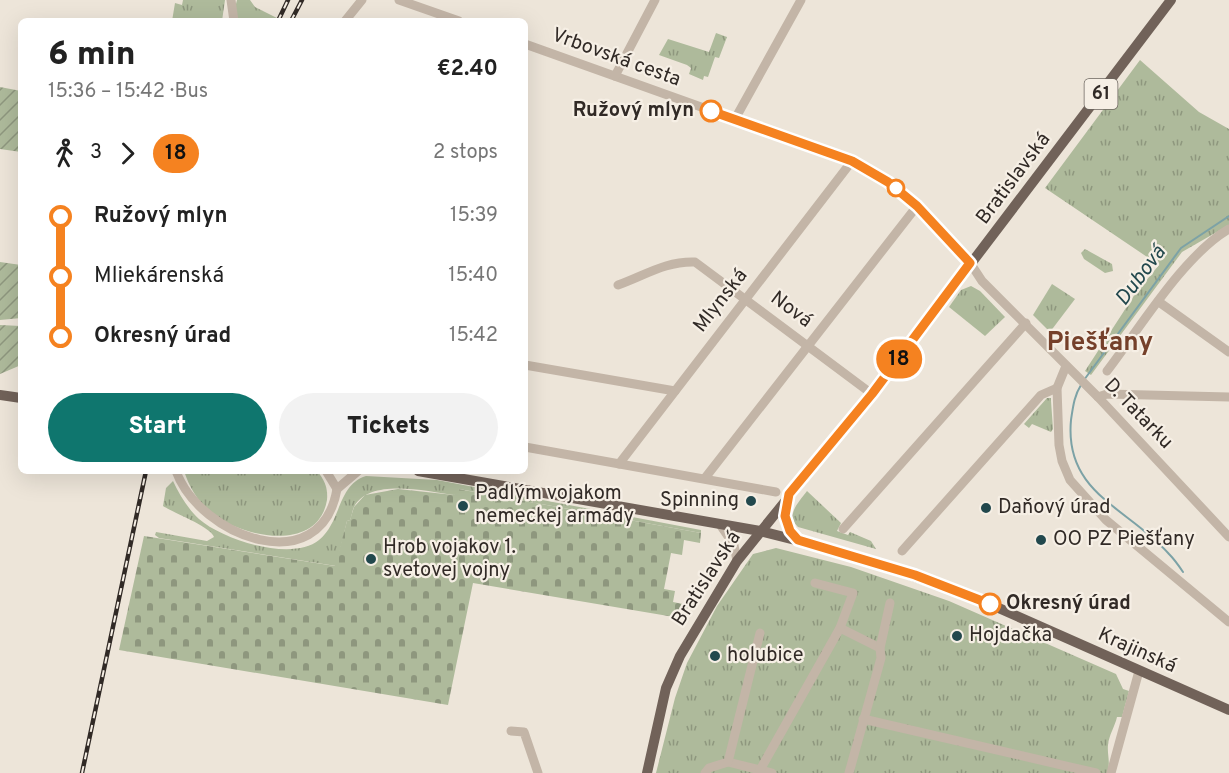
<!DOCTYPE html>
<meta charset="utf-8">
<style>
body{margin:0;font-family:Overpass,sans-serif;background:#f2f2f2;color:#222;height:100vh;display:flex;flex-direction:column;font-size:22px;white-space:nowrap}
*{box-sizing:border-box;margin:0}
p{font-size:20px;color:#767676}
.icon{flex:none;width:33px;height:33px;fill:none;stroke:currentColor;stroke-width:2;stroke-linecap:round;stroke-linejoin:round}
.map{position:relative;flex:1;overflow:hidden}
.drawer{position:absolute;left:18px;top:18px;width:510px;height:456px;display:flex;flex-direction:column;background:#fff;border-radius:9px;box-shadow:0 6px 24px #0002}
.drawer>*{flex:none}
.badge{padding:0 12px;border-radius:20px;font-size:21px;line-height:39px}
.map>.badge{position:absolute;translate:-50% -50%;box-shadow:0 0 0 3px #fff}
.legs{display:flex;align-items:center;gap:9px;height:66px;padding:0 30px;font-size:20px}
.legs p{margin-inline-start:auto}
.summary{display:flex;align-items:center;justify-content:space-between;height:102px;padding:0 30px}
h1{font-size:33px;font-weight:800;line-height:45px}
.primary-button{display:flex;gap:12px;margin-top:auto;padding:12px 30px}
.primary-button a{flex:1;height:69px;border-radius:36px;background:#0f766e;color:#fff;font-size:24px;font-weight:800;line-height:69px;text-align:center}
.primary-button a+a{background:#f2f2f2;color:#222}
ul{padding:0 30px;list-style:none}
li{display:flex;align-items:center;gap:21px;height:60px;font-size:22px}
li i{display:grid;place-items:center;width:9px;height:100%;margin:0 8px;background:currentColor}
li i::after{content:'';width:15px;height:15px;margin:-8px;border:4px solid;border-radius:50%;background:#fff}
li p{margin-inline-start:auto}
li:first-child i{background:linear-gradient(#0000 50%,currentColor 0)}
li:last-child i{background:linear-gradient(currentColor 50%,#0000 0)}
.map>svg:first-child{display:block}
</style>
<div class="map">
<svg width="1229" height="773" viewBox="0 0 1229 773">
<defs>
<pattern id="grass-tufts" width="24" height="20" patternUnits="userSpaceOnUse" patternTransform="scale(1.5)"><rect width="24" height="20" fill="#aeba9b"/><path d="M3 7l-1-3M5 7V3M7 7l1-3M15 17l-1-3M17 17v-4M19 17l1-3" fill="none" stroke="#8e977e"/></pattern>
<pattern id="cemetery-stones" width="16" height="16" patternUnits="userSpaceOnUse" patternTransform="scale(1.5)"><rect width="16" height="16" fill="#aeba9b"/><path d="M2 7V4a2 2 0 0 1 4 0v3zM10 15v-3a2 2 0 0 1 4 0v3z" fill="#8e977e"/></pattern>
<pattern id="garden-furrows" width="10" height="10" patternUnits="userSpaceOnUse" patternTransform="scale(1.5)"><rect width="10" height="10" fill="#aeba9b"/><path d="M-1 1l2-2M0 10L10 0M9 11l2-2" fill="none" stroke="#8e977e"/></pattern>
</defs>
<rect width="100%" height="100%" fill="#ede5d9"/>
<!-- grass -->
<g fill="url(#grass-tufts)">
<path d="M183 0H225L222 21H172L175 3 182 5Z"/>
<path d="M237 0H250L255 7 277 18 276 21H238L235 8Z"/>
<path d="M716 33 727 37 719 58 715 57 708 77 704 76 703 80 689 74 691 68 687 65 659 55 668 39 709 52Z"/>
<path d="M1140 60 1199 112 1229 129V225L1182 252 1091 375 1085 371 1135 294 1159 265 1045 188Z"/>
<path d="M1085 249 1112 264 1113 271 1105 273 1084 259 1081 253Z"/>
<path d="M1052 284 1075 299 1050 332 1033 315Z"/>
<path d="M971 286 980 291 1005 317 985 336 949 307 961 290Z"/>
<path d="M1047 398H1051V401L1053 429 1051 432 1032 424 1029 428 1024 424Z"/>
<path d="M184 471H317C325 480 328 489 327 500 318 552 247 538 215 516 199 504 190 489 184 471Z"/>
<path d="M366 476 437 480 701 530V533L459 489 454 495C428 492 370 477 354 507 352 511 352 516 350 520L347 521 336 566 159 538 155 535 156 532 207 541 214 537C211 527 174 513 163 506L166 488 173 481C179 494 188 509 199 519 223 540 292 562 319 540 342 521 337 485 366 476Z"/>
<path d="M807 491 841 523 837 531 848 535 850 532 871 541 876 549 798 527C785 515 799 502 807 491Z"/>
<path d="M776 548 851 567 949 601 1116 674 1123 689 1129 691 1122 717H1117C1115 726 1109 735 1108 745 1107 755 1111 762 1107 773H656L675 698 687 663 717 606 753 554Z"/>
</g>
<!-- cemetery -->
<path fill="url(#cemetery-stones)" d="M398 489 454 495 455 490 458 489 701 533 700 543 684 540 682 555 671 553 664 589 675 591 673 602 688 605 686 619 473 583 448 705 119 650 144 536 335 566 347 521 350 520 354 507 365 495Z"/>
<!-- garden -->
<g fill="url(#garden-furrows)">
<path d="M0 87 21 91V152L0 149Z"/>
<path d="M0 262 21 265V318L0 320Z"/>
<path d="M0 325 21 326V365L0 374Z"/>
</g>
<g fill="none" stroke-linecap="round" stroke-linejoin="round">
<!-- stream -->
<g stroke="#7ca2a6" stroke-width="2">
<path d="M1084 380 1181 248 1229 216"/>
<path d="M1081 385C1074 396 1073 407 1071 420 1064 494 1129 508 1169 554 1174 559 1179 566 1183 572"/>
</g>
<!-- minor -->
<g stroke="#c3b5a7" stroke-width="9">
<path d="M231 0 234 21"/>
<path d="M399 0 459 21"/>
<path d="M345 21 362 0"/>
<path d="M525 44 852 161 888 181 917 206 965 255 982 281 1098 397 1229 537"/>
<path d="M615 76 655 0"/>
<path d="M735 119 801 0"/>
<path d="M618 285C644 276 665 261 695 262L872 394"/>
<path d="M1159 302 1229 352"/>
<path d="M525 365 675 391"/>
<path d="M1066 366 1057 388 1059 445 1062 461 1070 480 1106 520 1229 622"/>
<path d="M1107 371C1140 328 1184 255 1229 229"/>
<path d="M1098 397 1107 394 1229 397"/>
<path d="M525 447 776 492"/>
<path d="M619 464 852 161"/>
<path d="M176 471C200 537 321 582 337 489"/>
<path d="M326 471 337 489"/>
<path d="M705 478 917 206"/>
<path d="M337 489 358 471"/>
<path d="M721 526 734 545 737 561"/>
<path d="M843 529 1026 323"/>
<path d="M902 551 1041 395 1057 388"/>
<path d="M840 628 880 648"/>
<path d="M863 719 1096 773"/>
<path d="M511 731 524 732 538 773"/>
<path d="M728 762 772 773"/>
<path d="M760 770 840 628 853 593 815 583"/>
<path d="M705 773 709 768 728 762 760 633"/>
<path d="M849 773 881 658 880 648 890 603"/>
<path d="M1111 773 1139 671"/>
</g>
<!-- major -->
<g stroke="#716259" stroke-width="10">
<path d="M0 395 21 398"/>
<path d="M418 471 760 531 847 553 976 598 1229 710"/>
<path d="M789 494C786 513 785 525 798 540"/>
<path d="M647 773 666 688 680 656 737 561 872 394 1171 0"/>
</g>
<defs>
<g id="rail">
<path d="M278 21 288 0"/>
<path d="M291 21 302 0"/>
<path d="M82 773 146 471"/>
</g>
</defs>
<!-- rail casing -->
<use href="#rail" stroke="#312a26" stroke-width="4.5"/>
<!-- rail -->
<use href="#rail" stroke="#f6efe5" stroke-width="2" stroke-dasharray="7" stroke-linecap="butt"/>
</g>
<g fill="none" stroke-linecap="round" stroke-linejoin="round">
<defs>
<path id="line-1" d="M711 111 852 161 888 182 917 206 970 263 872 394 789 494 785 516 790 531 798 540 915 575 990 604"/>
</defs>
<!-- line-1 casing -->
<use href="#line-1" stroke="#fff" stroke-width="14"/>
<!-- line-1 -->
<use href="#line-1" stroke="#f58220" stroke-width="9"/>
</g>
<!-- markers -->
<g fill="#fff" stroke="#f58220" stroke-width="3">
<circle cx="711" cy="111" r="10"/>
<circle cx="896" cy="188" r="8"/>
<circle cx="990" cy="604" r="10"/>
</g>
<g fill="#22484d" stroke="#f6efe5" stroke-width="2">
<circle cx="751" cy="501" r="6"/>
<circle cx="463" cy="506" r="6"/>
<circle cx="986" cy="508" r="6"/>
<circle cx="1041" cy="540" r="6"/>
<circle cx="371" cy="559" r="6"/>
<circle cx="957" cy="636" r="6"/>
<circle cx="715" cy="656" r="6"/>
</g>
<g text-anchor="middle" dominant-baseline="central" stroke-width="4.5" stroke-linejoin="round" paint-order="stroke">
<!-- shield labels -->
<rect fill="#f6efe5" stroke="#6c655f" stroke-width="1.5" x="1084.5" y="79" width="33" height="30" rx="4.5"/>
<g font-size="18" font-weight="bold" fill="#312a26">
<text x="1101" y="94">61</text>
</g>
<!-- street labels -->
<g font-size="20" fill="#312a26" stroke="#f6efe5">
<text transform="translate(616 58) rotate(20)">Vrbovská cesta</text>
<text transform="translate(1014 179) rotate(-53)">Bratislavská</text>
<text transform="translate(721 301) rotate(-52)">Mlynská</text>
<text transform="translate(791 310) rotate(37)">Nová</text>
<text transform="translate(1138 414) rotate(46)">D. Tatarku</text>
<text transform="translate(707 579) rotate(-57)">Bratislavská</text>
<text transform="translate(1137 651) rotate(24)">Krajinská</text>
</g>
<!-- stop labels -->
<g font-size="20" font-weight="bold" fill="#312a26" stroke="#f6efe5" text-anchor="end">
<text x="694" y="111">Ružový mlyn</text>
<text x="1006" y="604" text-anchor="start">Okresný úrad</text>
</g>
<!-- poi labels -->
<g font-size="20" fill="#312a26" stroke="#f6efe5" text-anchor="start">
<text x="475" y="494">Padlým vojakom<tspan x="475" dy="23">nemeckej armády</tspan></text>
<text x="739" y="501" text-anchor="end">Spinning</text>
<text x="998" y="508">Daňový úrad</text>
<text x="1053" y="540">OO PZ Piešťany</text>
<text x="383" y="548">Hrob vojakov 1.<tspan x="383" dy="23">svetovej vojny</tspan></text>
<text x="969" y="636">Hojdačka</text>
<text x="727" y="656">holubice</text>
</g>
<!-- water labels -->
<g font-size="21" font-style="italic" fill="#22484d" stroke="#f6efe5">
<text transform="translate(1141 276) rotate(-53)">Dubová</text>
</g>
<!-- district labels -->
<g font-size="26" font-weight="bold" fill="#75402a" stroke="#f6efe5">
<text x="1100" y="343">Piešťany</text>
</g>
</g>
</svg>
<b class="badge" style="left:899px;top:359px;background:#f58220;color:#111">18</b>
<section class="drawer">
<div class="summary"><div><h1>6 min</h1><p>15:36 – 15:42 · Bus</p></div><b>€2.40</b></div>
<div class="legs"><svg class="icon" aria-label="walk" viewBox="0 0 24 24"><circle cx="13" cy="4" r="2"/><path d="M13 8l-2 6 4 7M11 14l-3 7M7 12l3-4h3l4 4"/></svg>3<svg class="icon" aria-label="forward" viewBox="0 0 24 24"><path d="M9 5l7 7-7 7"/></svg><b class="badge" style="background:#f58220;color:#111">18</b><p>2 stops</p></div>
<ul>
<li><i style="color:#f58220"></i><b>Ružový mlyn</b><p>15:39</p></li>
<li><i style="color:#f58220"></i><span>Mliekárenská</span><p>15:40</p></li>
<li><i style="color:#f58220"></i><b>Okresný úrad</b><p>15:42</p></li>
</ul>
<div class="primary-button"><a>Start</a><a>Tickets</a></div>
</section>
</div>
